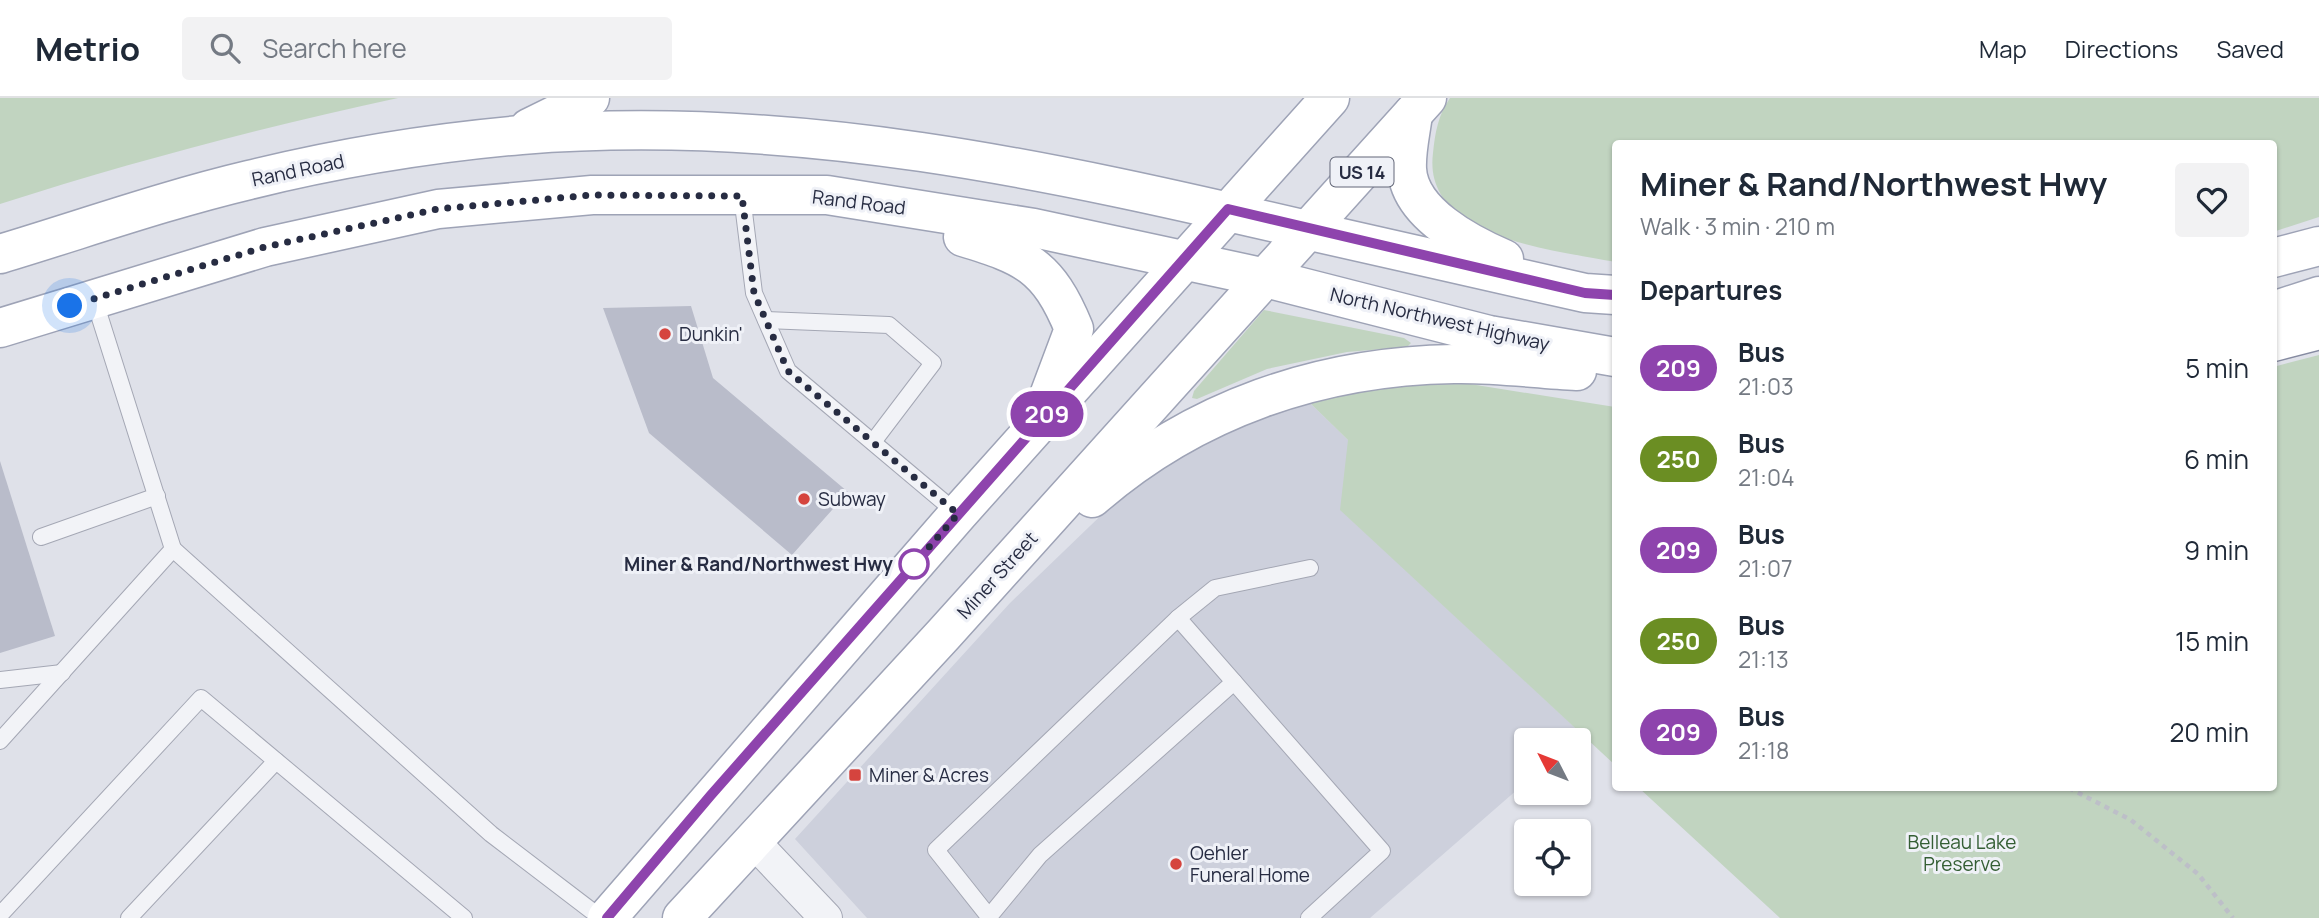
<!DOCTYPE html>
<meta charset="utf-8">
<style>
body{margin:0;font-family:Manrope,sans-serif;background:#f2f2f3;color:#1f2937;height:100vh;display:flex;flex-direction:column;font-size:26px;white-space:nowrap}
*{box-sizing:border-box;margin:0}
p{font-size:23px;color:#747a83}
.icon{flex:none;width:38px;height:38px;fill:none;stroke:currentColor;stroke-width:2;stroke-linecap:round;stroke-linejoin:round}
.map{position:relative;flex:1;overflow:hidden}
.details{position:absolute;left:1612px;top:42px;width:665px;height:651px;display:flex;flex-direction:column;background:#fff;border-radius:7px;box-shadow:0 2px 5px #0004}
.details>*{flex:none}
.badge{padding:0 14px;border-radius:23px;font-size:24px;line-height:46px}
.needle{width:46px;rotate:312deg}
.fabs{position:absolute;left:1514px;top:630px;display:grid;gap:14px}
.fabs a{display:grid;place-items:center;width:77px;height:77px;border-radius:7px;background:#fff;box-shadow:0 2px 5px #0004;font-size:35px}
.you{position:absolute;width:35px;height:35px;margin:-18px;border:5px solid #fff;border-radius:50%;background:#1a73e8;box-shadow:0 0 0 10px #1a73e833}
.map>.badge{position:absolute;translate:-50% -50%;box-shadow:0 0 0 4px #fff}
h2{padding:0 28px;font-size:26px;line-height:63px}
.round{display:grid;place-items:center;flex:none;width:74px;height:74px;border-radius:7px;background:#f2f2f3}
.headline{display:flex;align-items:center;justify-content:space-between;height:119px;padding:0 28px}
h1{font-size:33px;font-weight:700;line-height:52px}
ul{padding:0;list-style:none}
li{display:flex;align-items:center;gap:21px;height:91px;padding:0 28px}
li div{flex:1}
li b{display:block;font-size:26px}
li em{font-style:normal}
li .badge{min-width:77px;font-weight:700;text-align:center}
header{display:flex;align-items:center;gap:42px;box-sizing:border-box;height:98px;padding:0 35px;background:#fff;border-bottom:2px solid #e0e1e3}
header strong{font-size:33px}
nav{display:flex;gap:38px;margin-inline-start:auto;font-size:24px}
.search{width:490px;height:63px;background:#f2f2f3;display:flex;align-items:center;gap:18px;box-sizing:border-box;padding:0 24px;border-radius:7px;color:#747a83;font-size:26px}
.map>svg:first-child{display:block}
</style>
<header>
<strong>Metrio</strong>
<div class="search"><svg class="icon" aria-label="search" viewBox="0 0 24 24"><circle cx="10" cy="10" r="6"/><path d="M15 15l6 6"/></svg>Search here</div>
<nav><a>Map</a><a>Directions</a><a>Saved</a></nav>
</header>
<div class="map">
<svg width="2319" height="820" viewBox="0 0 2319 820">
<rect width="100%" height="100%" fill="#dfe1e9"/>
<!-- built -->
<path fill="#cdd0dc" d="M1308 303 1387 380 1341 412 1582 636 1574 642H1526V684L1370 820H867L795 741 1010 505 1117 402 1190 352 1267 315Z"/>
<!-- green -->
<g fill="#c1d4c0">
<path d="M0 0H398C263 29 132 64 0 106Z"/>
<path d="M1450 0H2319V119L2273 134V46H1615V164C1556 152 1422 141 1433 55 1435 35 1438 17 1450 0Z"/>
<path d="M1264 212 1404 240 1411 245 1407 249 1347 254 1267 271 1197 301 1192 300 1194 293Z"/>
<path d="M2319 257V820H1780L1639 690H2273V269Z"/>
<path d="M1470 286 1615 309V667L1340 412 1348 342 1308 303 1373 287Z"/>
</g>
<!-- building -->
<g fill="#b9bcca">
<path d="M691 208 713 280 848 394 792 457 649 335 603 210Z"/>
<path d="M0 363 55 538 0 555Z"/>
</g>
<g fill="none" stroke-linecap="round" stroke-linejoin="round">
<defs>
<g id="service">
<path d="M742 98 754 195 788 273 958 416"/>
<path d="M766 222 889 227 933 265 873 344"/>
<path d="M41 439 157 398"/>
<path d="M173 451 491 736 601 820"/>
<path d="M1178 520 1215 490 1310 470"/>
<path d="M0 582 62 575"/>
<path d="M0 643 173 451 94 201"/>
<path d="M0 817 201 600 464 820"/>
<path d="M129 820 276 663"/>
<path d="M988 820 1040 757 1234 584"/>
<path d="M990 820 936 752 1178 520 1382 753 1309 820"/>
</g>
<path id="minor" d="M753 743 826 820"/>
<g id="primary">
<path d="M1413 16C1411 33 1406 53 1407 71 1409 115 1469 146 1504 161"/>
<path d="M529 30 590 0"/>
<path d="M963 139C1025 158 1048 167 1074 231L1047 303"/>
<path d="M0 156C83 131 165 102 249 82 338 60 430 45 521 37 795 15 1050 72 1315 134 1405 155 1495 174 1585 195L1615 197"/>
<path d="M2273 160 2319 148"/>
<path d="M2273 213 2319 198"/>
<path d="M0 230 265 149 438 111 592 97H827L1034 130 1266 180 1489 237 1615 259"/>
<path d="M1092 400C1194 311 1320 268 1454 266 1495 265 1536 271 1577 273"/>
<path d="M607 820 958 416 1330 0"/>
<path d="M682 820 944 536 1427 0"/>
</g>
<path id="motorway" d="M2273 244 2319 232"/>
</defs>
<!-- service casing -->
<use href="#service" stroke="#a4a7b4" stroke-width="18"/>
<!-- minor casing -->
<use href="#minor" stroke="#a4a7b4" stroke-width="34"/>
<!-- primary casing -->
<use href="#primary" stroke="#9ea3b6" stroke-width="41"/>
<!-- motorway casing -->
<use href="#motorway" stroke="#868ba1" stroke-width="41"/>
<!-- path -->
<path stroke="#bdbfc8" stroke-width="4.5" stroke-dasharray="5 5" stroke-linecap="butt" d="M2069 690 2131 722 2198 776 2233 820"/>
<!-- service -->
<use href="#service" stroke="#f2f3f7" stroke-width="16"/>
<!-- minor -->
<use href="#minor" stroke="#f2f3f7" stroke-width="32"/>
<!-- primary -->
<use href="#primary" stroke="#fff" stroke-width="38"/>
<!-- motorway -->
<use href="#motorway" stroke="#fff" stroke-width="38"/>
</g>
<g fill="none" stroke-linecap="round" stroke-linejoin="round">
<defs>
<path id="line" d="M607 820 711 697 1228 111 1585 195 1615 197"/>
</defs>
<!-- line casing -->
<use href="#line" stroke="#fff" stroke-width="16"/>
<!-- line -->
<use href="#line" stroke="#8e44ad" stroke-width="10"/>
<!-- walk -->
<path stroke="#272c42" stroke-width="7" stroke-dasharray="0 12.6" d="M70 208 265 149 438 111 592 97 742 98 754 195 788 273 958 416 909 472 914 466"/>
</g>
<!-- markers -->
<g fill="#d5443e" stroke="#eff1f7" stroke-width="2.5">
<circle cx="665" cy="236" r="7"/>
<circle cx="804" cy="401" r="7"/>
<rect x="848" y="670" width="14" height="14" rx="3.5"/>
<circle cx="1176" cy="766" r="7"/>
</g>
<circle fill="#fff" stroke="#8e44ad" stroke-width="3.5" cx="914" cy="466" r="14"/>
<g text-anchor="middle" dominant-baseline="central" stroke-width="6" stroke-linejoin="round" paint-order="stroke">
<!-- shield labels -->
<rect fill="#eff1f7" stroke="#636778" stroke-width="2" x="1330.5" y="59.5" width="63" height="29" rx="5"/>
<g font-size="18" font-weight="bold" fill="#272c42">
<text x="1362" y="74">US 14</text>
</g>
<!-- street labels -->
<g font-size="19" fill="#272c42" stroke="#eff1f7">
<text transform="translate(298 72) rotate(-12)">Rand Road</text>
<text transform="translate(859 104) rotate(7)">Rand Road</text>
<text transform="translate(1440 221) rotate(13)">North Northwest Highway</text>
<text transform="translate(997 477) rotate(-48)">Miner Street</text>
</g>
<!-- poi labels -->
<g font-size="19" fill="#272c42" stroke="#eff1f7" text-anchor="start">
<text x="679" y="236">Dunkin'</text>
<text x="818" y="401">Subway</text>
<text x="869" y="677">Miner &amp; Acres</text>
<text x="1190" y="755">Oehler<tspan x="1190" dy="22">Funeral Home</tspan></text>
</g>
<!-- stop labels -->
<g font-size="19" font-weight="bold" fill="#272c42" stroke="#eff1f7" text-anchor="end">
<text x="893" y="466">Miner &amp; Rand/Northwest Hwy</text>
</g>
<!-- park labels -->
<g font-size="19" fill="#345e34" stroke="#eff1f7">
<text x="1962" y="744">Belleau Lake<tspan x="1962" dy="22">Preserve</tspan></text>
</g>
</g>
</svg>
<div class="fabs">
<a><svg class="needle" viewBox="-14 -14 28 28"><path d="M0-13l5 13h-10z" fill="#e53935"/><path d="M0 13l5-13h-10z" fill="#747a83"/></svg></a>
<a><svg class="icon" aria-label="locate" viewBox="0 0 24 24"><circle cx="12" cy="12" r="6"/><path d="M12 2v4M12 18v4M2 12h4M18 12h4"/></svg></a>
</div>
<div class="you" style="left:70px;top:208px"></div>
<b class="badge" style="left:1047px;top:316px;background:#8e44ad;color:#fff">209</b>
<section class="details">
<div class="headline"><div><h1>Miner &amp; Rand/Northwest Hwy</h1><p>Walk · 3 min · 210 m</p></div><a class="round"><svg class="icon" aria-label="heart" viewBox="0 0 24 24"><path d="M12 20l-8-8c-3-5 5-10 8-4 3-6 11-1 8 4z"/></svg></a></div>
<h2>Departures</h2>
<ul>
<li><span class="badge" style="background:#8e44ad;color:#fff">209</span><div><b>Bus</b><p>21:03</p></div><em>5 min</em></li>
<li><span class="badge" style="background:#6b8e23;color:#fff">250</span><div><b>Bus</b><p>21:04</p></div><em>6 min</em></li>
<li><span class="badge" style="background:#8e44ad;color:#fff">209</span><div><b>Bus</b><p>21:07</p></div><em>9 min</em></li>
<li><span class="badge" style="background:#6b8e23;color:#fff">250</span><div><b>Bus</b><p>21:13</p></div><em>15 min</em></li>
<li><span class="badge" style="background:#8e44ad;color:#fff">209</span><div><b>Bus</b><p>21:18</p></div><em>20 min</em></li>
</ul>
</section>
</div>
